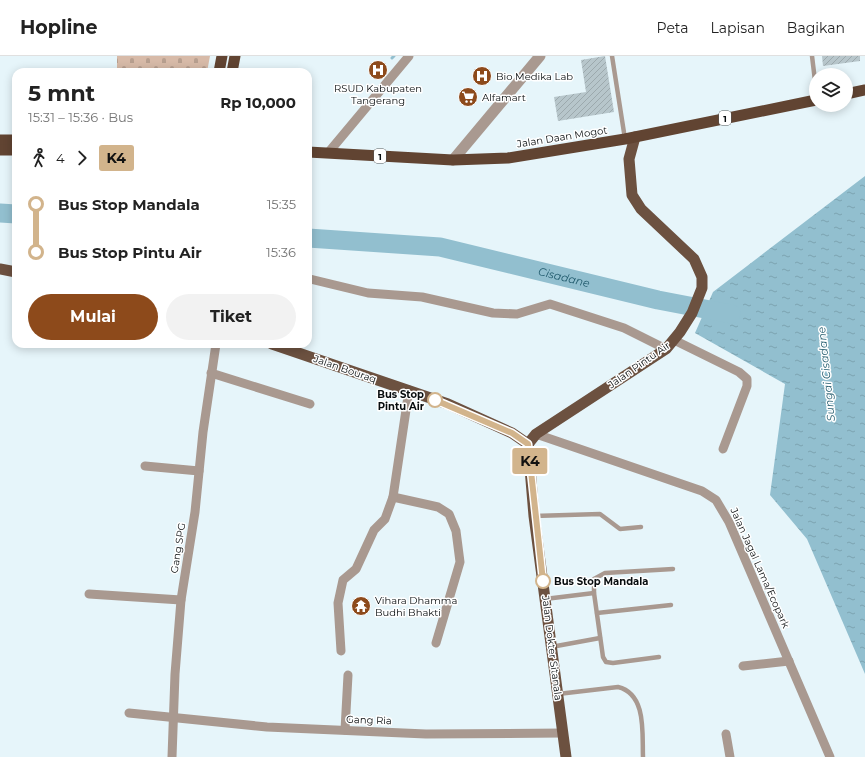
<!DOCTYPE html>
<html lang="id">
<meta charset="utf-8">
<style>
body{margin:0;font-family:Montserrat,sans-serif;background:#f2f2f2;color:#222;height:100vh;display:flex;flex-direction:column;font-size:15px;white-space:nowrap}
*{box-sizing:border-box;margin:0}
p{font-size:13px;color:#767676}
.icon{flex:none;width:22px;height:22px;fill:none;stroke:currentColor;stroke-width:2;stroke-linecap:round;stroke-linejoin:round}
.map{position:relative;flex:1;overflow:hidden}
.details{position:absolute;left:12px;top:12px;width:300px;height:280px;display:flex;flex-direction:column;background:#fff;border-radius:12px;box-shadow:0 2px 10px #0003}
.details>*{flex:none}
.badge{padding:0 8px;border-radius:3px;font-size:14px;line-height:26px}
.buttons{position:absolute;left:809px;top:12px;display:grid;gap:8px}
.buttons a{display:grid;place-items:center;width:44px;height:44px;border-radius:50%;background:#fff;box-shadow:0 2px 10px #0003;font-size:20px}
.map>.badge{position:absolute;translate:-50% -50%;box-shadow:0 0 0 2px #fff}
.legs{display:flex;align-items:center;gap:6px;height:44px;padding:0 16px;font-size:13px}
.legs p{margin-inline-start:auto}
.headline{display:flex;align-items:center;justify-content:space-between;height:68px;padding:0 16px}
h1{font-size:22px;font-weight:700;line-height:30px}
.primary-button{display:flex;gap:8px;margin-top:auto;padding:8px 16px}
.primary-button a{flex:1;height:46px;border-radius:24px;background:#8d4a1b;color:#fff;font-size:16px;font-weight:700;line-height:46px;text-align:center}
.primary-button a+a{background:#f2f2f2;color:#222}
ul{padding:0 16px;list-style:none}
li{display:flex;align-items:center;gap:14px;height:48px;font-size:15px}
li i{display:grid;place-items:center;width:6px;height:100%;margin:0 5px;background:currentColor}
li i::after{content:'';width:10px;height:10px;margin:-5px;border:3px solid;border-radius:50%;background:#fff}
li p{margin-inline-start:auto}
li:first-child i{background:linear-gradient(#0000 50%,currentColor 0)}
li:last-child i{background:linear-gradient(currentColor 50%,#0000 0)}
header{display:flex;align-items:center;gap:24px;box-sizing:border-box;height:56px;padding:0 20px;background:#fff;border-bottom:1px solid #e0e0e0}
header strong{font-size:19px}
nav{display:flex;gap:22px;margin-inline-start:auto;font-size:14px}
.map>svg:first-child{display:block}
</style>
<header>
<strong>Hopline</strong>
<nav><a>Peta</a><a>Lapisan</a><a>Bagikan</a></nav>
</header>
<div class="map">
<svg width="865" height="701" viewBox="0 0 865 701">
<defs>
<pattern id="cemetery-stones" width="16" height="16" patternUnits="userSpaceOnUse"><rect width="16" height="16" fill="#d7baa8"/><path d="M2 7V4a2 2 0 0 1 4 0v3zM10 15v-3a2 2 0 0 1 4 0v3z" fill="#b79f8f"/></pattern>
<pattern id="water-ripples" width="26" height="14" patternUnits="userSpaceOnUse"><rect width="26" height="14" fill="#92bfcf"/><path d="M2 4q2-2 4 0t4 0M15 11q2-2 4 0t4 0" fill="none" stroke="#7ca3b1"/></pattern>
<pattern id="building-hatch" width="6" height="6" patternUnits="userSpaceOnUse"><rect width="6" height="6" fill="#b7c6cb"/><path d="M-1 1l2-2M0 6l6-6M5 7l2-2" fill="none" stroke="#9ca9ad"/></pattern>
</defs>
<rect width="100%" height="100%" fill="#e6f5fa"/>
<!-- cemetery -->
<path fill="url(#cemetery-stones)" d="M117 0H210L207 16H117Z"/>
<!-- water -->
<path fill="url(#water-ripples)" d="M865 120V618L807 483 770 439 785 328 695 277 713 236Z"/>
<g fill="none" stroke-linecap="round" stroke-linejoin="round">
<!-- stream -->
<path stroke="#92bfcf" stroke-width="3" d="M392 2 394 0"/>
<!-- river -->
<g stroke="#92bfcf" stroke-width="19">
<path d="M0 157 16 158"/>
<path id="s1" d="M308 182 440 191 658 244 731 258"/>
</g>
</g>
<!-- building -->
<g fill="url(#building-hatch)">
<path d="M605 0 614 56 558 65 554 41 586 36 581 4Z"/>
<path d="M822 0H860V5L823 10Z"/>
</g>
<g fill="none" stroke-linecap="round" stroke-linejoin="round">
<!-- service -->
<g stroke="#a99990" stroke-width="4.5">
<path d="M612 0 625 83"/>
<path d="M812 0 816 33"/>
<path d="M534 460 600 458 620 473 641 471"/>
<path d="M594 537 603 601 606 606 613 607 659 601"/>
<path d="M545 543 594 537V523L605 517 673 513"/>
<path d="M597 557 671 549"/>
<path d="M551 591 600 582"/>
<path d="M558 638 618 631C647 638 642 678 643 701"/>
</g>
<!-- minor -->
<g stroke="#a99990" stroke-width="9">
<path d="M328 97 409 0"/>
<path d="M310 223 368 237 422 241 493 257 517 258 550 248 624 272 666 293"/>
<path d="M674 284 739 316 747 323V330L723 393"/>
<path d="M211 317 310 348"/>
<path d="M536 378 702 435 716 444 729 466 830 701"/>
<path d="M145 410 199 415"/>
<path d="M393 441 438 451 449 458 456 475 460 506 436 587"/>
<path d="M89 538 181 544"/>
<path d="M341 595 338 547 343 524 356 513 374 474 385 463 393 441 409 334"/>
<path d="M743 610 789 605"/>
<path d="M129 657 267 671 426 678 563 677"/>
<path d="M345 674 348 619"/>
<path d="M726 678 730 701"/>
<path d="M172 701 175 618 181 544 195 456 203 376 216 288"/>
</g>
<!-- tertiary -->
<path stroke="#a99990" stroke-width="11" d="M453 104 540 0"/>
<!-- primary -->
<g stroke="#6c5140" stroke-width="11">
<path d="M0 213 16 216"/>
<path d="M272 288 448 348 512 377 528 388"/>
<path d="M528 388 536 378 666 293 680 276 692 257 702 232V221L694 203 641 153 632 139 629 103 635 81"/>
<path d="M528 388 534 460 566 701"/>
</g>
<!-- trunk -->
<g stroke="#614432" stroke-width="11">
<path d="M219 16 222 0"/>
<path d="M232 16 235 0"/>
<path d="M846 38 865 34"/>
<path d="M0 84H16"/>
<path d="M0 94H16"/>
<path d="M308 96 453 104 508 102 625 83 816 44"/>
</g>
</g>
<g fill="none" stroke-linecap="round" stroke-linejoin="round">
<defs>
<path id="line-1" d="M435 344 512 377 528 388 543 525"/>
</defs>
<!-- line-1 casing -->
<use href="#line-1" stroke="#fff" stroke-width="9"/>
<!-- line-1 -->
<use href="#line-1" stroke="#d2b48c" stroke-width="6"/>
</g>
<!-- icons -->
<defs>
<symbol id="hospital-disc" viewBox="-11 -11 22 22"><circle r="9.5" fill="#8d4a1b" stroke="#fff"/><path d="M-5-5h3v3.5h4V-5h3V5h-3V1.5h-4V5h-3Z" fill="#fff"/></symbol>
<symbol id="supermarket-disc" viewBox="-11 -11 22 22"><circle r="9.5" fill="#8d4a1b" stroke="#fff"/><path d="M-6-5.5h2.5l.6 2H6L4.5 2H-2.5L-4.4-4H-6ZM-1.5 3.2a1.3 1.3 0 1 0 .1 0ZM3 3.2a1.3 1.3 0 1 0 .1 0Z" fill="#fff"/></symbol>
<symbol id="temple-disc" viewBox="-11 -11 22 22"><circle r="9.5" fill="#8d4a1b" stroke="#fff"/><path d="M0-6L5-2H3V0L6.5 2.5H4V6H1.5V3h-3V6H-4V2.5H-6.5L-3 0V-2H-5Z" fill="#fff"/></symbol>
</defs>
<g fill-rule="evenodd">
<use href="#hospital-disc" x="367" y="3" width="22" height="22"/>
<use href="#hospital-disc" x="471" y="9" width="22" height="22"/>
<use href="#supermarket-disc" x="457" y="30" width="22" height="22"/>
<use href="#temple-disc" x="350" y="539" width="22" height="22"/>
</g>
<!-- markers -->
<g fill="#fff" stroke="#d2b48c" stroke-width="2">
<circle cx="435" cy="344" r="7"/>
<circle cx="543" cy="525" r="7"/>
</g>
<g text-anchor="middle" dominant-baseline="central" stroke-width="3" stroke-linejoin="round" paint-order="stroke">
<!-- shield labels -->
<g fill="#fff" stroke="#525657" stroke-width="1">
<rect x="719" y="55" width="12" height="14" rx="3"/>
<rect x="374" y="93" width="12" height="14" rx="3"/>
</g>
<g font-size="9" font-weight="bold" fill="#080d0f">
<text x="725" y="62">1</text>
<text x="380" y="100">1</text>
</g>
<!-- poi labels -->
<g font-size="10" fill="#080d0f" stroke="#fff" text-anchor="start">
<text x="496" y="20">Bio Medika Lab</text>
<text x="378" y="32" text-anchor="middle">RSUD Kabupaten<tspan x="378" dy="12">Tangerang</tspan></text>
<text x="482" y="41">Alfamart</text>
<text x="375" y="544">Vihara Dhamma<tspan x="375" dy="12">Budhi Bhakti</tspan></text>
</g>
<!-- street labels -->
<g font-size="10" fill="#080d0f" stroke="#fff">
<text transform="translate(562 81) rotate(-9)">Jalan Daan Mogot</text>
<text transform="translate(639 309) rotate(-35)">Jalan Pintu Air</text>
<text transform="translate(345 313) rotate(19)">Jalan Bouraq</text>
<text transform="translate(178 492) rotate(-81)">Gang SPG</text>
<text transform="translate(760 512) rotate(66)">Jalan Jagal Lama/Ecopark</text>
<text transform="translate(552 592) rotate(83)">Jalan Dokter Sitanala</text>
<text transform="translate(369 664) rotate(2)">Gang Ria</text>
</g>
<!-- stop labels -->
<g font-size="10" font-weight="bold" fill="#080d0f" stroke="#fff" text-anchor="end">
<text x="424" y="338">Bus Stop<tspan x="424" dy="12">Pintu Air</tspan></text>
<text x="554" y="525" text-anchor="start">Bus Stop Mandala</text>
</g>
<!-- water labels -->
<g font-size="11" font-style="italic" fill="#205a6c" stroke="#fff">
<text stroke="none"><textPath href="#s1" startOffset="260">Cisadane</textPath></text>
<text transform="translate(826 318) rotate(-96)">Sungai Cisadane</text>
</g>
</g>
</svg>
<div class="buttons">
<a><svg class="icon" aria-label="layers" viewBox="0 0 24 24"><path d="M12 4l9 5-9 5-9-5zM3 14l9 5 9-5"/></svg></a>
</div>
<b class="badge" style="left:530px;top:405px;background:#d2b48c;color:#111">K4</b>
<section class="details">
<div class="headline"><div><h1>5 mnt</h1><p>15:31 – 15:36 · Bus</p></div><b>Rp 10,000</b></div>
<div class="legs"><svg class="icon" aria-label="walk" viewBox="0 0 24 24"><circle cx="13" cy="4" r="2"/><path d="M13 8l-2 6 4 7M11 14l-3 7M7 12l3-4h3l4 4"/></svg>4<svg class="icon" aria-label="forward" viewBox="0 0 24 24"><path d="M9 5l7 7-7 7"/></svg><b class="badge" style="background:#d2b48c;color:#111">K4</b></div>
<ul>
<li><i style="color:#d2b48c"></i><b>Bus Stop Mandala</b><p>15:35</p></li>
<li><i style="color:#d2b48c"></i><b>Bus Stop Pintu Air</b><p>15:36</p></li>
</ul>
<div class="primary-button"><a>Mulai</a><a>Tiket</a></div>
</section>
</div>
